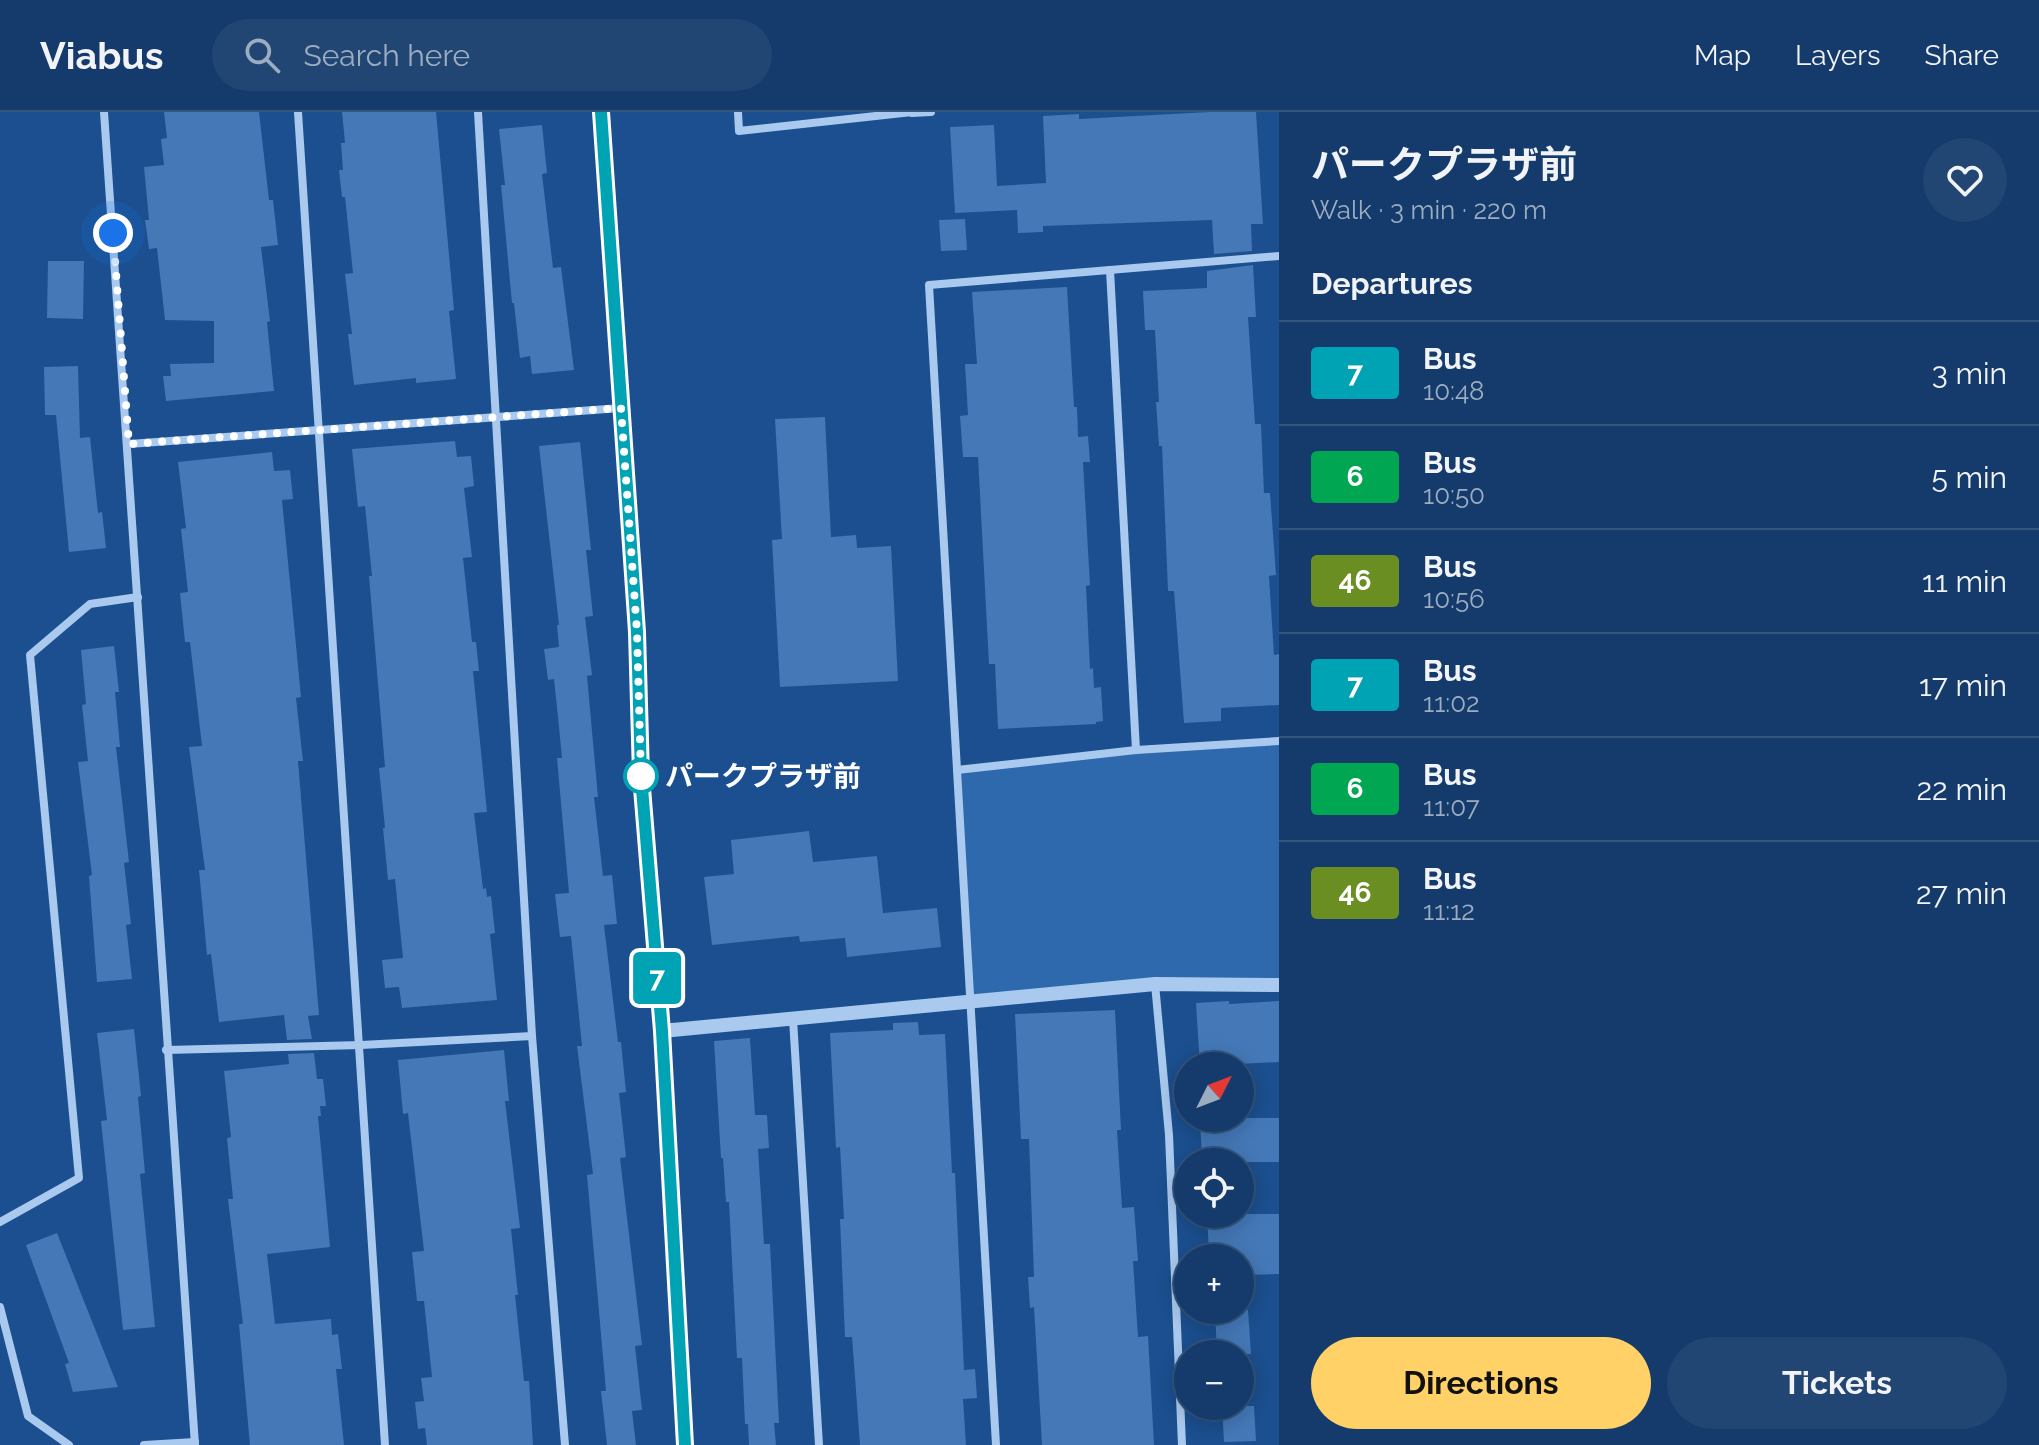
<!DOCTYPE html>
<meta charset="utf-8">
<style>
body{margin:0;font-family:Raleway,"Noto Sans JP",sans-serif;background:#214673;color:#f1f3f6;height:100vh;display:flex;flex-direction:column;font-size:30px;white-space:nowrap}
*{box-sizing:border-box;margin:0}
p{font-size:26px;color:#9dadc1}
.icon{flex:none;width:44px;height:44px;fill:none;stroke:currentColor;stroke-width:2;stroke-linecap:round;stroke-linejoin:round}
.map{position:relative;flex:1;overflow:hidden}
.drawer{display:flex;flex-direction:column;background:#143b6b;width:760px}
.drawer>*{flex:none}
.badge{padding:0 16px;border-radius:6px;font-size:28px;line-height:52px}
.needle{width:52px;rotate:48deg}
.fabs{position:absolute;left:1174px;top:940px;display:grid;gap:16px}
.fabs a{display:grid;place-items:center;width:80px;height:80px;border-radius:50%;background:#143b6b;box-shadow:0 4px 20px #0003,0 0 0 2px #33557e;font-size:40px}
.you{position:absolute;width:40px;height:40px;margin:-20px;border:6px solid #fff;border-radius:50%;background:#1a73e8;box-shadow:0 0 0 12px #1a73e833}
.map>.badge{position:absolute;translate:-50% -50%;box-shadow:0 0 0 4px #fff}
h2{padding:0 32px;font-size:30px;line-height:72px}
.round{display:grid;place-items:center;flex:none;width:84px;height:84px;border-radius:42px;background:#214673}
.summary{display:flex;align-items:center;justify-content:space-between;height:136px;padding:0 32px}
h1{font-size:38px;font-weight:700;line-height:60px}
.button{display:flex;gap:16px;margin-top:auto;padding:16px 32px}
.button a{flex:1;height:92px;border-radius:48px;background:#ffd166;color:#111;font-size:32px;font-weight:700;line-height:92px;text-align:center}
.button a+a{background:#214673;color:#f1f3f6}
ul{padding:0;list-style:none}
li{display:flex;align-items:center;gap:24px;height:104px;padding:0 32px;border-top:2px solid #33557e}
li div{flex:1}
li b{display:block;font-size:30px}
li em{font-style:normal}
li .badge{min-width:88px;font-weight:700;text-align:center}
header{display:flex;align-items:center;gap:48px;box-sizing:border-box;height:112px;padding:0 40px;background:#143b6b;border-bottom:2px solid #33557e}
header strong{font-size:38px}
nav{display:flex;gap:44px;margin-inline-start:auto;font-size:28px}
.search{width:560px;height:72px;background:#214673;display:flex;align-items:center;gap:20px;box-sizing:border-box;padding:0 28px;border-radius:44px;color:#9dadc1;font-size:30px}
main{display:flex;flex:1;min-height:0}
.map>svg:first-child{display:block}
</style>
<header>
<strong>Viabus</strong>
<div class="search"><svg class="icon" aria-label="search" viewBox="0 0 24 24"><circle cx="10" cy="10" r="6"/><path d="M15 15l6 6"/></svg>Search here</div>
<nav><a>Map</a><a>Layers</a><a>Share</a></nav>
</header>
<main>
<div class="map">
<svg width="1279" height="1333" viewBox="0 0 1279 1333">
<rect width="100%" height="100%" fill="#1b4f8f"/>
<!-- green -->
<path fill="#2e69ad" d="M1279 629V873L1155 872 970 890 957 658 1136 638Z"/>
<!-- building -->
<g fill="#4478b7">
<path d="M164 0H259L269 88H273L278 133 261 135 270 209 267 210 274 279 166 289 163 264H171L170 252 214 251V209L165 208 157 136 149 137 145 108H149L144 55 164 53 161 27 167 26Z"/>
<path d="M342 0H436L454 198 449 199 456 267 416 271V266L354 273 348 222H352L345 162 353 161 345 85H342L339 58H343L341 31H345Z"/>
<path d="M1210 0H1256L1263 112H1251L1252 139 1214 142 1212 108 1043 114V120L1018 121 1017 98 955 101 950 15 994 13 997 74 1046 71 1043 4 1079 2V7Z"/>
<path d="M542 13 547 61 542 62 553 156 561 155 574 258 532 262 530 244 520 246 514 191H512L501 73H505L499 17Z"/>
<path d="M965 107 967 138 941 139 939 108Z"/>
<path d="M48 149H84L83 207 47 206Z"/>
<path d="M1253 153 1256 205H1248L1255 312H1261L1264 381H1270L1276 463 1269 464 1274 543 1279 542V593L1221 596V609L1184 611 1174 479H1168L1162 334H1159L1156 290H1159L1155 218H1145L1143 179 1207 176V159Z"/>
<path d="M1067 175 1074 295H1077L1078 325 1088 324 1090 350H1083L1090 473 1086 474 1090 557 1093 556 1094 576 1101 575 1103 609 1096 610V612L998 617 995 552H989L978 345H963L960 304 968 303 965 252H977L972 180Z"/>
<path d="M78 254 80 326 90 325 98 401 102 400 106 436 69 440 56 303H45L44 255Z"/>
<path d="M825 305 831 425 856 423 857 436 891 434 898 569 780 575 772 428 782 427 775 307Z"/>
<path d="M455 329 457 345 471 344 474 374 464 376 472 445 463 446 472 530H476L479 559H473L487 700 474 701 483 777 486 776 487 785 491 784 495 821 490 822 497 888 402 896 399 875 385 876 382 848 403 846 395 767 388 768 383 716H385L379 656 385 655 369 464H372L365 394 358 395 352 337Z"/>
<path d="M580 330 591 438H586L593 504 585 505 592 563 587 564 598 685H594L603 764 612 763 617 812 604 813 618 930H621L626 980 619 981 626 1045 620 1046 642 1233 635 1234 642 1298 632 1299 636 1333H607L601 1279H606L587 1063 593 1062 577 934H582L571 824 560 825 555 782 569 781 557 646H562L558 605 554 567 548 568 544 537 559 535 557 513H559L539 334Z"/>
<path d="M272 340 274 359 290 358 293 387 282 388 301 585 296 586 303 649H298L319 903 308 904 312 927 287 928 284 903 219 910 211 842 207 843 199 758H205L189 635 202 634 190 530H185L180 481 188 480 181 417 186 416 178 350Z"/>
<path d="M114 534 119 580H115L120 635H116L129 750 124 751 131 812 126 813 132 867 97 870 89 764 92 763 78 650 88 649 82 593 86 592 81 538Z"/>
<path d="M809 719 813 750 877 744 883 801 937 796 941 835 847 845 845 826 800 830 799 824 712 833 704 765 734 762 731 728Z"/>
<path d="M1229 889V892L1279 889V950L1200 954 1196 891Z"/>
<path d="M1115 898 1121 1018H1117L1122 1096 1134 1095 1138 1149H1133L1138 1225 1148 1224 1154 1333H1042L1034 1195 1030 1196 1028 1165H1034L1029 1027H1021L1015 902Z"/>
<path d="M918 910 919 923 945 922 952 1061H955L964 1258 975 1257 977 1286 963 1287 966 1333H860L852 1225H845L840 1107H844L840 1035 836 1036 830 921 893 918V911Z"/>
<path d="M134 917 141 984 138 985 145 1061 140 1062 155 1215 123 1218 101 1009 107 1008 97 921Z"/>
<path d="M750 926 755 1003H767L769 1036 758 1037 764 1132H770L779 1311H774L776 1333H749L748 1312H745L742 1246H737L729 1090H726L723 1046H721L714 929Z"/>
<path d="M504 938 509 989H505L520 1116 511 1117 518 1183H515L524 1269H529L533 1333H427L425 1316 418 1317 415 1290 424 1289 421 1266 432 1265 424 1189H417L412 1140 424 1139 408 1001 403 1002 398 948Z"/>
<path d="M314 941 317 967H323L326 994H320L321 1004H318L330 1135 267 1142 275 1212 331 1207 332 1223 338 1222 342 1257H336L344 1333H250L239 1212H243L228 1087H233L227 1026 231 1025 224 959 289 952 288 942Z"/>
<path d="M1200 1006H1279V1050H1202Z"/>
<path d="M1207 1102H1279V1162L1240 1163V1139L1209 1141Z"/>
<path d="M57 1121 118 1275 73 1280 65 1252 69 1251 26 1133Z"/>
<path d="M1215 1198H1248L1251 1242H1217Z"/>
<path d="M1222 1294H1254L1256 1329 1224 1330Z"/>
</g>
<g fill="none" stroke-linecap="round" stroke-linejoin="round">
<!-- minor -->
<g stroke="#a9c9ee" stroke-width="8">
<path d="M104 0C137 444 162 889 195 1333"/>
<path d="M298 0 385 1333"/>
<path d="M478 0 532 924 565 1333"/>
<path d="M738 0 739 19 912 0"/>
<path d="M912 1 931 0"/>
<path d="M1110 158 1136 638"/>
<path d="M129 332 621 296"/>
<path d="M957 658 1136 638 1279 629"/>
<path d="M1155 872 1169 1023 1182 1333"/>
<path d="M793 907 819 1333"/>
<path d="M166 938 361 933 532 924"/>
<path d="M0 1110 79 1066 30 543 90 492 138 485"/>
<path d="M0 1195 28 1304 69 1333"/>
<path d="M144 1333 195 1330"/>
<path d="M996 1333 929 173 1279 144"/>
</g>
<!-- tertiary -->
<g stroke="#a9c9ee" stroke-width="14">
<path d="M601 0 637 520 641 664 662 919 685 1333"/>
<path d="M662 919 1155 872 1279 873"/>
</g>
</g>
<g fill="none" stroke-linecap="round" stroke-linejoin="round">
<defs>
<path id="line" d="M601 0 637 520 641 664 662 919 685 1333"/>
</defs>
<!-- line casing -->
<use href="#line" stroke="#fff" stroke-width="18"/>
<!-- line -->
<use href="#line" stroke="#00a3b4" stroke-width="12"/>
<!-- walk -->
<path stroke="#fff" stroke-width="8" stroke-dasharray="0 14.4" d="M113 121 129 332 621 296 637 520 641 664"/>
</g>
<!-- markers -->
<circle fill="#fff" stroke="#00a3b4" stroke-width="4" cx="641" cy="664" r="16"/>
<g text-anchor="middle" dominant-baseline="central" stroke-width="6" stroke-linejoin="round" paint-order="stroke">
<!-- stop labels -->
<g font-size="28" font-weight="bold" fill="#fff" stroke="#1b4f8f" text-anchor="start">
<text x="665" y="664">パークプラザ前</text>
</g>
</g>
</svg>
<div class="fabs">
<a><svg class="needle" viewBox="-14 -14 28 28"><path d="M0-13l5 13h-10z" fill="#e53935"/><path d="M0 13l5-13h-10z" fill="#9dadc1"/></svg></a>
<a><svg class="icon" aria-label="locate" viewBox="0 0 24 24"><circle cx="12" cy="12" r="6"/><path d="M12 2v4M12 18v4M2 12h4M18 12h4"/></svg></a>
<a>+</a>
<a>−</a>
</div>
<div class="you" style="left:113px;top:121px"></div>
<b class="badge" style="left:657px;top:866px;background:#00a3b4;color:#fff">7</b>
</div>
<section class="drawer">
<div class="summary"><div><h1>パークプラザ前</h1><p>Walk · 3 min · 220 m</p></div><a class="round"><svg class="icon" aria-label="heart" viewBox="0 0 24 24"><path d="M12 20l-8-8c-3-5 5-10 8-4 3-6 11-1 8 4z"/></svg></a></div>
<h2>Departures</h2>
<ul>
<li><span class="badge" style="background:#00a3b4;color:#fff">7</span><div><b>Bus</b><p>10:48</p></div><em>3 min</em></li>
<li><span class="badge" style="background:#00a651;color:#fff">6</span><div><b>Bus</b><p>10:50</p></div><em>5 min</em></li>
<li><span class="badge" style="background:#6b8e23;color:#fff">46</span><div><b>Bus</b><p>10:56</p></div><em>11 min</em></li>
<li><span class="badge" style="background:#00a3b4;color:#fff">7</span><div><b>Bus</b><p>11:02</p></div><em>17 min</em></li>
<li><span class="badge" style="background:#00a651;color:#fff">6</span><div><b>Bus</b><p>11:07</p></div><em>22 min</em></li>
<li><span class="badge" style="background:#6b8e23;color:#fff">46</span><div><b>Bus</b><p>11:12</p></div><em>27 min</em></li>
</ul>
<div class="button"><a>Directions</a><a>Tickets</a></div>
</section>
</main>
